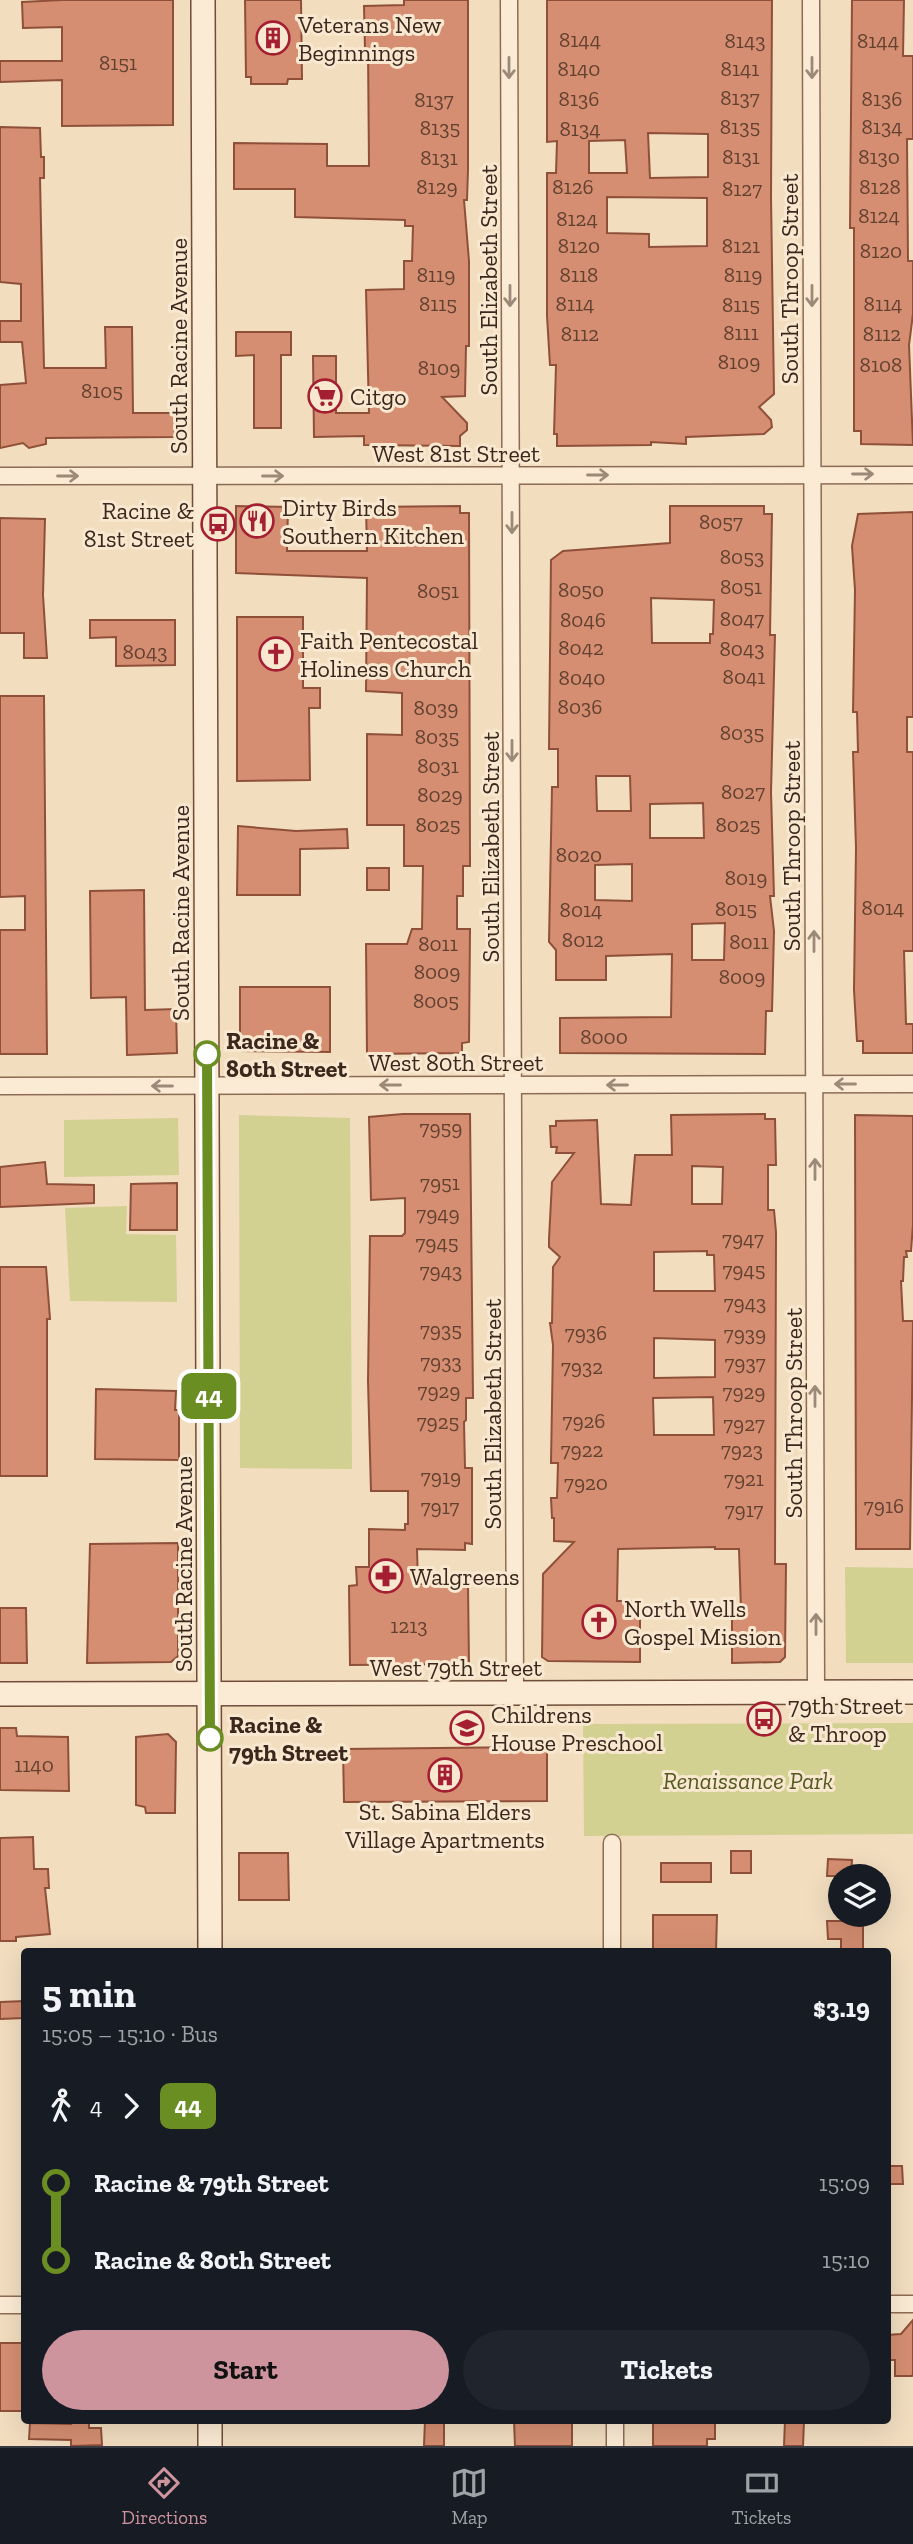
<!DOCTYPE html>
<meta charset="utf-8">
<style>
body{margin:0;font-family:"Zilla Slab",serif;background:#20242c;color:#f1f3f6;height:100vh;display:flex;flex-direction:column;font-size:26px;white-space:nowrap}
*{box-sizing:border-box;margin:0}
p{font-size:23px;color:#9ea1a6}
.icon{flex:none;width:38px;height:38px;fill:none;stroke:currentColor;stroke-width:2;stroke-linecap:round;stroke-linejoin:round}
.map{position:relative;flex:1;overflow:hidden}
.details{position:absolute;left:21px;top:1948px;width:870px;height:476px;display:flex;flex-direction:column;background:#171b24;border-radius:7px;box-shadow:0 7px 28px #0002}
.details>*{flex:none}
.badge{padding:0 14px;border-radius:10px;font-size:24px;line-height:46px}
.fabs{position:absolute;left:828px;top:1864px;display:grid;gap:14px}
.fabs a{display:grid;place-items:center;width:63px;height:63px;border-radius:50%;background:#171b24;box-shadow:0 7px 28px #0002;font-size:35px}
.map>.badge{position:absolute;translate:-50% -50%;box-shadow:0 0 0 4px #fff}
.legs{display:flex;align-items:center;gap:10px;height:77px;padding:0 21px;font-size:23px}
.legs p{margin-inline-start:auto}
.head{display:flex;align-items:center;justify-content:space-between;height:119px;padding:0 21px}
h1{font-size:38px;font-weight:800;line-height:52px}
.button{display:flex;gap:14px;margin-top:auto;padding:14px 21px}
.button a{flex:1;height:80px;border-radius:42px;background:#ce949d;color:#111;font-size:28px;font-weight:800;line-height:80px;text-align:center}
.button a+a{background:#20242c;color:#f1f3f6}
ul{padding:0 21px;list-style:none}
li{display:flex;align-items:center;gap:24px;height:77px;font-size:26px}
li i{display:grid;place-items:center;width:10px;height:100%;margin:0 9px;background:currentColor}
li i::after{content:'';width:18px;height:18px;margin:-9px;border:5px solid;border-radius:50%;background:#171b24}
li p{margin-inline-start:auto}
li:first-child i{background:linear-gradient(#0000 50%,currentColor 0)}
li:last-child i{background:linear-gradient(currentColor 50%,#0000 0)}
.dock{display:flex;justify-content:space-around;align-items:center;height:98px;border-top:2px solid #363941;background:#171b24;font-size:19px;color:#9ea1a6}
.dock a{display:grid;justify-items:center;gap:4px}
.dock .current{color:#ce949d}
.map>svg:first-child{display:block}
</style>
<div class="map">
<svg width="913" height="2446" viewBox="0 0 913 2446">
<rect width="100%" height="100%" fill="#f2ddbf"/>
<!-- green -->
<g fill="#d2d192">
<path d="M239 1115 350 1118 352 1469 240 1468Z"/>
<path d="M178 1118 179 1175 64 1177V1120Z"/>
<path d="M127 1206 126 1234 176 1235 177 1302 70 1301 65 1208Z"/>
<path d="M845 1567 913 1568V1663H846Z"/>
<path d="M913 1723V1834L584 1836 583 1724Z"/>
</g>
<!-- building -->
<g fill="#d58e71" stroke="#8f5039" stroke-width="2" fill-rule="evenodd">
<path d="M62 0H173V125L62 126V80L0 82V61H62V27L23 28 22 2Z"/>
<path d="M245 0H301L302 79H288L287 84H251V77H246Z"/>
<path d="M404 0H468V170L467 200H464L469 261V346H466L465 396 442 397 467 423V430L460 436V446L364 445V436L314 437 313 356H336V413H369L366 290 404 289V261H412L413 226H405V220L295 217V189H234V143L327 144V166H369L368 49H365L364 6 404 5Z"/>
<path d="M547 0H772L771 197 774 394 759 407 771 420 772 427 764 434 686 437V444L651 442V445L557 446V434H554L556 365H550L547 316V173H556L557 141 547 142ZM648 133 708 134V177L650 178ZM625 140 627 173H589V141ZM607 197 707 198V246L649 247V234L607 233Z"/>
<path d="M852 0H904L903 56H913V139H907L908 261H913V314L909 345 913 445 861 444V431H854V228H850Z"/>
<path d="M0 127 40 128 41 157H44V178H40L44 368H106L105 327H132L133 413H174V437L46 438V444L29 448 23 443 0 448V385L26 383 22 342H0V321H21V284L0 282Z"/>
<path d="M236 332H291V355H281V428H254V355L236 356Z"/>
<path d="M236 506 288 507 287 551H367L366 507 460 506V513H469L470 866H463V896H457V929H470L469 1042 462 1043V1053L367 1054 366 944H407L412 929H422L423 866H404V825H367V734L402 735V693L366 691 367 578 236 573Z"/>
<path d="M670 506H764V514H772L770 635H775L771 792 774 896H770L774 931 772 1011H766L765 1054 560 1053V1018L671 1017 672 954 606 956V980H556V950L549 942 552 787H558V749H549L551 560 563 551 670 543ZM651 598 714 600 713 634H710V643H652ZM596 776H630L631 811H597ZM703 803 704 838H650V804ZM632 864V901L595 900V865ZM725 923 724 960H692V924Z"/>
<path d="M913 512V717H907V752H913V951H904L906 1024H913V1053H863V1041H857L854 990 856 848 853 752H858L857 712H853L855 590 852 546 858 514Z"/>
<path d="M0 518 45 519 43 595 47 658H24V633H0Z"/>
<path d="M237 617H303V688H320V708H309L310 780 237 781Z"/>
<path d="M90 620H175V665L116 666V637L90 638Z"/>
<path d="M0 696H44L47 1054H0V930H25V896L0 897Z"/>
<path d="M238 826 296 831 347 829 348 848 300 849V895H237Z"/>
<rect x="367" y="868" width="22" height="22"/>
<path d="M144 890 145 1010 176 1009 177 1053 127 1055 126 997 91 998 90 891Z"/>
<path d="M240 987H330V1052L240 1051Z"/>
<path d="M403 1114H470L473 1398H466V1420L464 1422 465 1468H472V1544L465 1543V1550L417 1549 418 1584H468L469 1664 350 1665 349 1586 357 1585 356 1567H369V1529L405 1530V1524H408V1491H371L368 1381 370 1236H402L405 1233V1198L371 1200 369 1117Z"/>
<path d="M765 1114V1119H775L776 1165H768V1210H774L776 1232 775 1564H786L785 1657 780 1662 732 1663V1610H741L739 1549H715V1547L618 1549 617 1601H640V1662L548 1661 542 1657 543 1574 574 1542 554 1541V1518H552L551 1498H557L558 1463H551L553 1345 550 1323H552L553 1267 560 1257 549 1247V1239L552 1182 574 1153H556L557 1147H551L550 1126H556V1121L597 1120 601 1204 631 1205 635 1155H672L671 1115ZM692 1166 723 1167 722 1204H692ZM707 1251V1255H714L715 1291H654V1252ZM654 1338 715 1340V1377L654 1378ZM713 1397 714 1435H654L653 1398Z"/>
<path d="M855 1115 913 1116V1225L911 1251H906L907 1257H904L903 1281H901L903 1321H913L910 1549H856Z"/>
<path d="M45 1162 47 1184 94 1185V1203L0 1207V1167Z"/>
<path d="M177 1183V1230H130L131 1184Z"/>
<path d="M0 1267H46L50 1319H47V1476H0Z"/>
<path d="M96 1389 176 1391 175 1410H179V1460L95 1459Z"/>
<path d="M178 1543V1656L171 1662 87 1663 90 1544Z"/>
<path d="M0 1608H26L27 1663H0Z"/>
<path d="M0 1728H16L17 1736 68 1737 69 1791 0 1790Z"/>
<path d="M168 1734 176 1742 175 1813H146L145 1807 136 1805V1737Z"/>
<path d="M547 1747V1801L344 1802 343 1749Z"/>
<path d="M33 1837 34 1869H48L49 1888H45L50 1934 16 1937V1941H0V1838Z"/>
<rect x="731" y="1851" width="20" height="22"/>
<path d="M239 1853H288L289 1900H239Z"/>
<path d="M828 1859 852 1860 851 1876H827Z"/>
<rect x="661" y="1863" width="50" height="19"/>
<path d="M653 1915H717L716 1951H653Z"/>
<path d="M827 1921H863V1951H841V1939H828Z"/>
<path d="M24 2001V2018L0 2019V2002Z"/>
<path d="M887 2166H902L903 2184H887Z"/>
<path d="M913 2320V2374L912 2376H895V2360H887V2335L901 2334Z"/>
<rect x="0" y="2343" width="24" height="68"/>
<path d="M71 2420H89V2428H101L102 2445 71 2446V2440L29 2439 30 2423 71 2424Z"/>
<path d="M425 2420H444V2446H424Z"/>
<path d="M514 2420H572V2446H515Z"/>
<path d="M653 2420H715V2439H707V2446H653Z"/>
<path d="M785 2420 804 2421 803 2446H784Z"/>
</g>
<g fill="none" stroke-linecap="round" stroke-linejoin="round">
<defs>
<g id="street">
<path d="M509 0 515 1693"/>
<path d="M811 0 816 1692"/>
<path d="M0 476 913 475"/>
<path d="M0 1086 913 1084"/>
<path d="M612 1951V1843"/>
<path d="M887 2304H913"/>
<path d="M0 2305H24"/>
<path d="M615 2446V2420"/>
</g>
<g id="secondary">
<path d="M203 0 210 1951"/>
<path d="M0 1694 913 1692"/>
<path d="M210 2446V2420"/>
</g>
</defs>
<!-- street casing -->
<use href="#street" stroke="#8d6c55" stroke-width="19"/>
<!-- secondary casing -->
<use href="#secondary" stroke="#6f4d39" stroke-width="26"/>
<!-- street -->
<use href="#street" stroke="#fcebd4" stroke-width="16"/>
<!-- secondary -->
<use href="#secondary" stroke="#fcebd4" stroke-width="23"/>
</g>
<!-- one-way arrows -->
<defs><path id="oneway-shaft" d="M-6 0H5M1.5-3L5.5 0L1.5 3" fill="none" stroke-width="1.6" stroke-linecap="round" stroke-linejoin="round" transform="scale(1.75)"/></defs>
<g stroke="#9c8978">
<use href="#oneway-shaft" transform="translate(509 68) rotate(90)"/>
<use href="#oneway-shaft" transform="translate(812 68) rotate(90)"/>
<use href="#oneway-shaft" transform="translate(510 296) rotate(90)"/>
<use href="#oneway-shaft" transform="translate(812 296) rotate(90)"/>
<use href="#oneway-shaft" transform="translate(863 474)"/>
<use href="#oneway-shaft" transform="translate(598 475)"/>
<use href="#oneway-shaft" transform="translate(68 476)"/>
<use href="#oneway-shaft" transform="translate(273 476)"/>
<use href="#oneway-shaft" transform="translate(512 523) rotate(90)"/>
<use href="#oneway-shaft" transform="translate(512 751) rotate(90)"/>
<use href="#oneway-shaft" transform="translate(814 941) rotate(-90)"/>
<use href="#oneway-shaft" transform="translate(845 1084) rotate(-180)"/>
<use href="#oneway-shaft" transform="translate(390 1085) rotate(180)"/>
<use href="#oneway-shaft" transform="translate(617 1085) rotate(180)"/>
<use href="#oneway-shaft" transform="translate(162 1086) rotate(180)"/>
<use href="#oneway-shaft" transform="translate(815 1169) rotate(-90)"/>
<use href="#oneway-shaft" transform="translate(815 1396) rotate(-90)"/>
<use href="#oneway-shaft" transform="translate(816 1624) rotate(-90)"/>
</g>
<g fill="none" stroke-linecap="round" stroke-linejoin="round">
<defs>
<path id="line-1" d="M207 1054 210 1738"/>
</defs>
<!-- line-1 casing -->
<use href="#line-1" stroke="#fff" stroke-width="16"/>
<!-- line-1 -->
<use href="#line-1" stroke="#6b8e23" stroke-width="10"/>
</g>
<!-- icons -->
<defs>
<symbol id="building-ring" viewBox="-11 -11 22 22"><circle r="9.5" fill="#f9e8d0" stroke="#a31f31" stroke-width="1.5"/><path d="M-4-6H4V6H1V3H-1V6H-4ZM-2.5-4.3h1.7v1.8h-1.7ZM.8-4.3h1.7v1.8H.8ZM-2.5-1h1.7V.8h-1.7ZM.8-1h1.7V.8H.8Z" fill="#a31f31"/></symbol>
<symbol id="supermarket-ring" viewBox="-11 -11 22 22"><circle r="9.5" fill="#f9e8d0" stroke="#a31f31" stroke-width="1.5"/><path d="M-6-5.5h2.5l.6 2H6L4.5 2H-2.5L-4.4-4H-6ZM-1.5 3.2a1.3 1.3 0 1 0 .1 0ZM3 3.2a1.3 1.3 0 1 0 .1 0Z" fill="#a31f31"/></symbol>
<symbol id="restaurant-ring" viewBox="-11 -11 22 22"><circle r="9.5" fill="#f9e8d0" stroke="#a31f31" stroke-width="1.5"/><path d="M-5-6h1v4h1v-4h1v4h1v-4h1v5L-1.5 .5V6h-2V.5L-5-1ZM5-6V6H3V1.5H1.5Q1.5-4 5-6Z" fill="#a31f31"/></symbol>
<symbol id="bus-ring" viewBox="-11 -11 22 22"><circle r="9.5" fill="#f9e8d0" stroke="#a31f31" stroke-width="1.5"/><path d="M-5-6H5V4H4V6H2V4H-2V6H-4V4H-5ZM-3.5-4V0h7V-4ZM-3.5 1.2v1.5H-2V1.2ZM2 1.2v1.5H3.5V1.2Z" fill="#a31f31"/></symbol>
<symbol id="church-ring" viewBox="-11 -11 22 22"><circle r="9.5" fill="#f9e8d0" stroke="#a31f31" stroke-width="1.5"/><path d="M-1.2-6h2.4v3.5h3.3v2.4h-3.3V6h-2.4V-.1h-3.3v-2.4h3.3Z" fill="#a31f31"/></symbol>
<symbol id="pharmacy-ring" viewBox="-11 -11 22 22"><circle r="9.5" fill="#f9e8d0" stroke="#a31f31" stroke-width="1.5"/><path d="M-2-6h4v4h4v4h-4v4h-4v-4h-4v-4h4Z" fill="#a31f31"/></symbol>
<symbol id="school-ring" viewBox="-11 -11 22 22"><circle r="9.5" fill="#f9e8d0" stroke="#a31f31" stroke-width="1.5"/><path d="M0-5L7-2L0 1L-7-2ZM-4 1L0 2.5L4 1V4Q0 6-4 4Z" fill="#a31f31"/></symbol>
</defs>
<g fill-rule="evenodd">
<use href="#building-ring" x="254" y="19" width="38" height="38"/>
<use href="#supermarket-ring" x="306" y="377" width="38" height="38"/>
<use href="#restaurant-ring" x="238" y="502" width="38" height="38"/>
<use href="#bus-ring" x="199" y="505" width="38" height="38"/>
<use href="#church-ring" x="257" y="635" width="38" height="38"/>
<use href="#pharmacy-ring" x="367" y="1557" width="38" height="38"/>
<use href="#church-ring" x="580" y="1603" width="38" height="38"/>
<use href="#bus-ring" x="745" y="1700" width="38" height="38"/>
<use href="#school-ring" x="448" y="1709" width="38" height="38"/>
<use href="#building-ring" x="426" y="1756" width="38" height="38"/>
</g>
<!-- markers -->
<g fill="#fff" stroke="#6b8e23" stroke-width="3.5">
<circle cx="207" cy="1054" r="12"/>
<circle cx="210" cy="1738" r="12"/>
</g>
<g text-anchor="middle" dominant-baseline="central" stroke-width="6" stroke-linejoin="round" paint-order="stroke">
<!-- number labels -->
<g font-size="21" fill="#624131">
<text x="580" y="39">8144</text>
<text x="745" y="40">8143</text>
<text x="878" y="40">8144</text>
<text x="118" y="62">8151</text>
<text x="579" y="68">8140</text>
<text x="740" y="68">8141</text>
<text x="740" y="97">8137</text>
<text x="579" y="98">8136</text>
<text x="882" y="98">8136</text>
<text x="434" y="99">8137</text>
<text x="740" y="126">8135</text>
<text x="882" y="126">8134</text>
<text x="440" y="127">8135</text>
<text x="580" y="128">8134</text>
<text x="741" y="156">8131</text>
<text x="879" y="156">8130</text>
<text x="439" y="157">8131</text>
<text x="437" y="186">8129</text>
<text x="573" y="186">8126</text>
<text x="880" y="186">8128</text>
<text x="742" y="188">8127</text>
<text x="879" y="215">8124</text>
<text x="577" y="218">8124</text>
<text x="579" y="245">8120</text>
<text x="741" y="245">8121</text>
<text x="881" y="250">8120</text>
<text x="436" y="274">8119</text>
<text x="579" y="274">8118</text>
<text x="743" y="274">8119</text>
<text x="438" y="303">8115</text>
<text x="575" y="303">8114</text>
<text x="883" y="303">8114</text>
<text x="741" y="304">8115</text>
<text x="741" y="332">8111</text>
<text x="580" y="333">8112</text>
<text x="882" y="333">8112</text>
<text x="739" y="361">8109</text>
<text x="881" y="364">8108</text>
<text x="439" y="367">8109</text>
<text x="102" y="390">8105</text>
<text x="721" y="521">8057</text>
<text x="742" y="556">8053</text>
<text x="741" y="586">8051</text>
<text x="581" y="589">8050</text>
<text x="438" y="590">8051</text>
<text x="742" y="618">8047</text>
<text x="583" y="619">8046</text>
<text x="581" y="647">8042</text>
<text x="742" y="648">8043</text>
<text x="145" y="651">8043</text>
<text x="744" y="676">8041</text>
<text x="582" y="677">8040</text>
<text x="580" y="706">8036</text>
<text x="436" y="707">8039</text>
<text x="742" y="732">8035</text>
<text x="437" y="736">8035</text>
<text x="438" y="765">8031</text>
<text x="743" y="791">8027</text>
<text x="440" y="794">8029</text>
<text x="438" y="824">8025</text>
<text x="738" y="824">8025</text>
<text x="579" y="854">8020</text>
<text x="746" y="877">8019</text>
<text x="883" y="907">8014</text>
<text x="736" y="908">8015</text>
<text x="581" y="909">8014</text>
<text x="583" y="939">8012</text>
<text x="749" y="941">8011</text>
<text x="438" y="943">8011</text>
<text x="437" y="971">8009</text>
<text x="742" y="976">8009</text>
<text x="436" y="1000">8005</text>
<text x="604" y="1036">8000</text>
<text x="441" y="1127">7959</text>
<text x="440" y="1182">7951</text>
<text x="438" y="1213">7949</text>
<text x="743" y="1238">7947</text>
<text x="437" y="1242">7945</text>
<text x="744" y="1269">7945</text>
<text x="441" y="1270">7943</text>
<text x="745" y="1302">7943</text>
<text x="441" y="1329">7935</text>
<text x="586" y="1332">7936</text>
<text x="745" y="1333">7939</text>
<text x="441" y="1361">7933</text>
<text x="745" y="1362">7937</text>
<text x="582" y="1366">7932</text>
<text x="439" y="1390">7929</text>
<text x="744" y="1391">7929</text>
<text x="584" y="1420">7926</text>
<text x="438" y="1421">7925</text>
<text x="744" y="1423">7927</text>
<text x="582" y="1449">7922</text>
<text x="742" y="1449">7923</text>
<text x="441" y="1476">7919</text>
<text x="744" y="1478">7921</text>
<text x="586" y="1482">7920</text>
<text x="884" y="1505">7916</text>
<text x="440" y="1506">7917</text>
<text x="744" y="1509">7917</text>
<text x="409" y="1625">1213</text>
<text x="34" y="1764">1140</text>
</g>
<!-- poi labels -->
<g font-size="24" fill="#3b271c" stroke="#f9e8d0" text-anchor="start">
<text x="298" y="24">Veterans New<tspan x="298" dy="28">Beginnings</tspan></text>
<text x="350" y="396">Citgo</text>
<text x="282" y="507">Dirty Birds<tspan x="282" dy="28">Southern Kitchen</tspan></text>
<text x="194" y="510" text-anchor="end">Racine &amp;<tspan x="194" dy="28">81st Street</tspan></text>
<text x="300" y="640">Faith Pentecostal<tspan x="300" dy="28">Holiness Church</tspan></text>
<text x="410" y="1576">Walgreens</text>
<text x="624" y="1608">North Wells<tspan x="624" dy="28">Gospel Mission</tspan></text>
<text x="788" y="1705">79th Street<tspan x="788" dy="28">&amp; Throop</tspan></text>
<text x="491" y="1714">Childrens<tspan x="491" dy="28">House Preschool</tspan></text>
<text x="445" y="1811" text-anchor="middle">St. Sabina Elders<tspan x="445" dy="28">Village Apartments</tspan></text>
</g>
<!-- street labels -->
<g font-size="24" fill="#3b271c" stroke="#f9e8d0">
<text transform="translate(789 279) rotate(-90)">South Throop Street</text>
<text transform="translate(488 280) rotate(-90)">South Elizabeth Street</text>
<text transform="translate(178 346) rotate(-90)">South Racine Avenue</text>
<text x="456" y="453">West 81st Street</text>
<text transform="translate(791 846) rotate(-90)">South Throop Street</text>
<text transform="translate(490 847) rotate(-90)">South Elizabeth Street</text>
<text transform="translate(180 913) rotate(-90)">South Racine Avenue</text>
<text x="456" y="1062">West 80th Street</text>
<text transform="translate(793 1413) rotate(-90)">South Throop Street</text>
<text transform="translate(492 1414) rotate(-90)">South Elizabeth Street</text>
<text transform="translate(183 1564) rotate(-90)">South Racine Avenue</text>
<text x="456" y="1667">West 79th Street</text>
</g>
<!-- stop labels -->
<g font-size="24" font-weight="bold" fill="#3b271c" stroke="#f9e8d0" text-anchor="start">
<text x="226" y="1040">Racine &amp;<tspan x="226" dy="28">80th Street</tspan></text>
<text x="229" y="1724">Racine &amp;<tspan x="229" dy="28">79th Street</tspan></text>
</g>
<!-- park labels -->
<g font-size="24" font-style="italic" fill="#535a20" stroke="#f9e8d0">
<text x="748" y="1780">Renaissance Park</text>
</g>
</g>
</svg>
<div class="fabs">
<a><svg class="icon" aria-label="layers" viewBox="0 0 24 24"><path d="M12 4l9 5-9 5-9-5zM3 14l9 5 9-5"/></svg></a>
</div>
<b class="badge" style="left:209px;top:1396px;background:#6b8e23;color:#fff">44</b>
<section class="details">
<div class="head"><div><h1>5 min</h1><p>15:05 – 15:10 · Bus</p></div><b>$3.19</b></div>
<div class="legs"><svg class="icon" aria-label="walk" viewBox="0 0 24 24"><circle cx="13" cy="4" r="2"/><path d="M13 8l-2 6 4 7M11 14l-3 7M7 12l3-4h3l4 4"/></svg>4<svg class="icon" aria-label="forward" viewBox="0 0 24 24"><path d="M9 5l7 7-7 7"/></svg><b class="badge" style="background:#6b8e23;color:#fff">44</b></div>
<ul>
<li><i style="color:#6b8e23"></i><b>Racine &amp; 79th Street</b><p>15:09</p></li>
<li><i style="color:#6b8e23"></i><b>Racine &amp; 80th Street</b><p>15:10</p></li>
</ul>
<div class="button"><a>Start</a><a>Tickets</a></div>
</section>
</div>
<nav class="dock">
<a class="current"><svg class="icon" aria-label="directions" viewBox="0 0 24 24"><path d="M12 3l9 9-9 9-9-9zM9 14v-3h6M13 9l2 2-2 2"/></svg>Directions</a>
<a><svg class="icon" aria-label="map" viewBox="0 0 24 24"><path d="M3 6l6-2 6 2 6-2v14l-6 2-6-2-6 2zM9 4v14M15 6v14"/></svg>Map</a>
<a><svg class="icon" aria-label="tickets" viewBox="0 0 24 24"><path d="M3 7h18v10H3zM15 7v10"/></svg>Tickets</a>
</nav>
